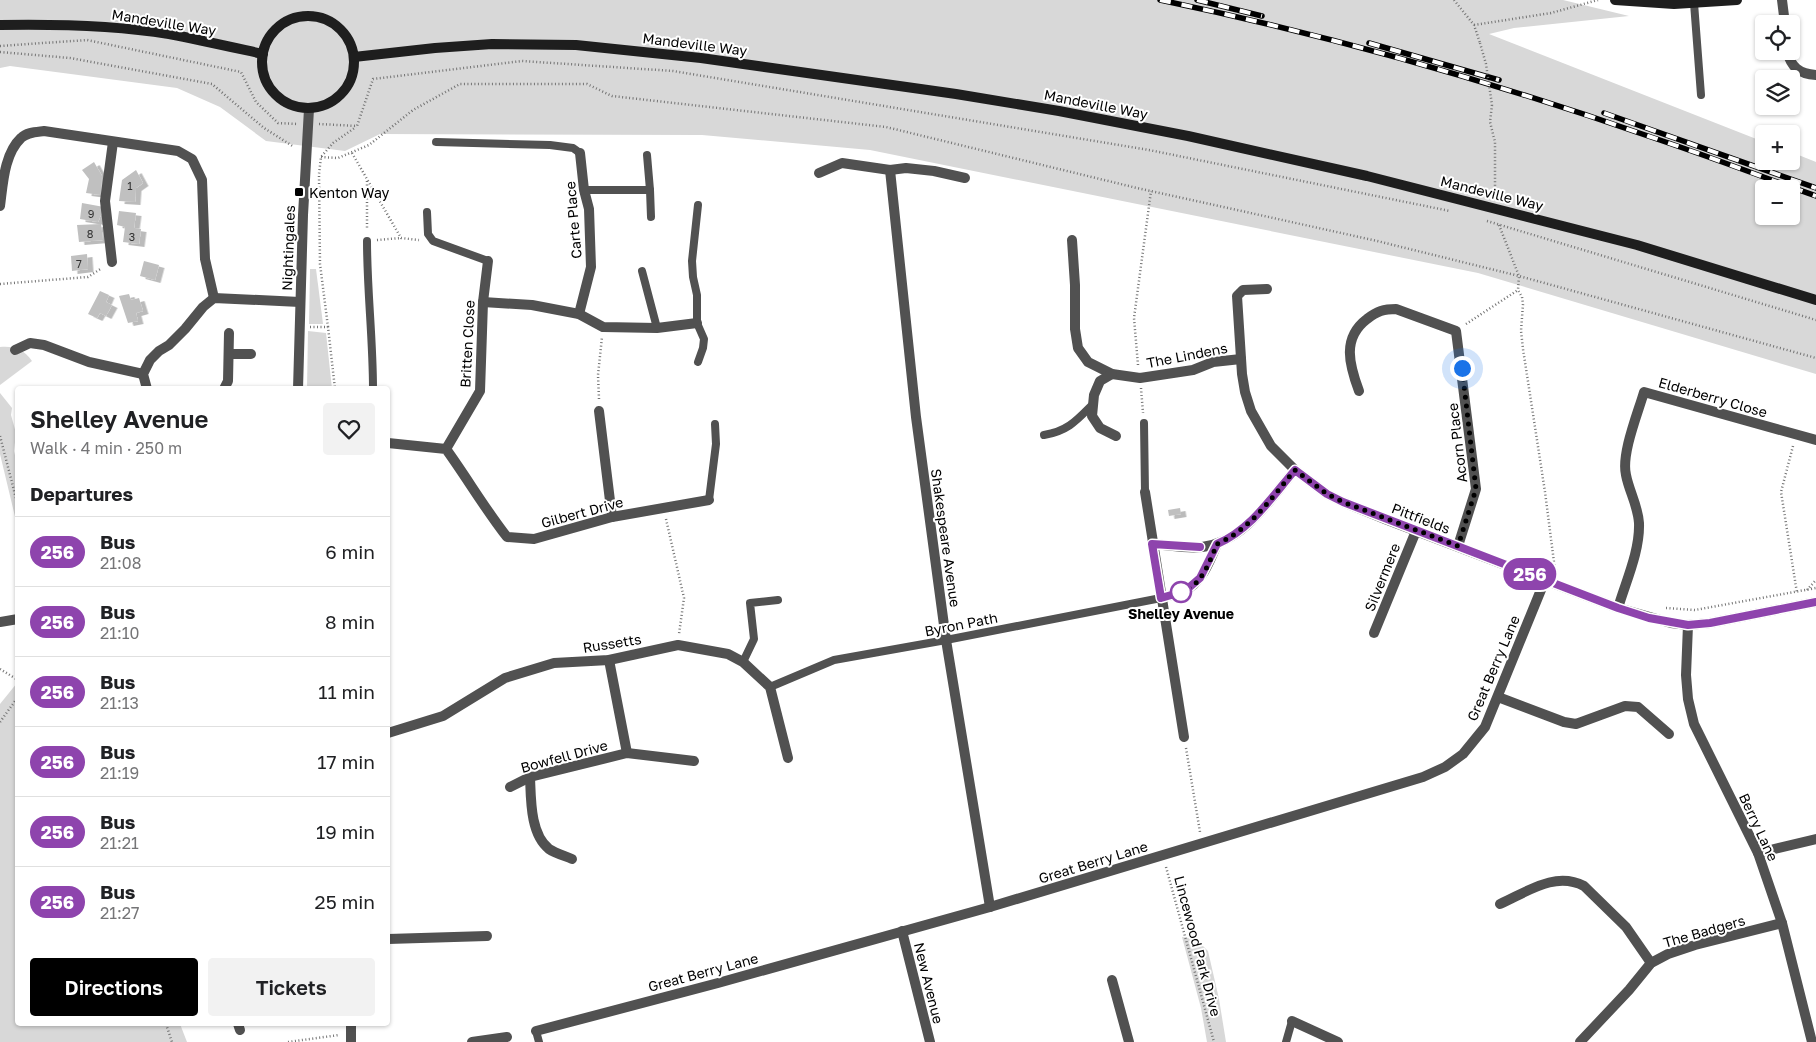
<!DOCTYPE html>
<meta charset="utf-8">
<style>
body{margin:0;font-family:"Golos Text",sans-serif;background:#f2f2f2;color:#202124;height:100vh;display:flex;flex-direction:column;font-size:19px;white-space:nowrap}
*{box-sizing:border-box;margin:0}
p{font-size:16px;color:#757577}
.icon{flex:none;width:28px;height:28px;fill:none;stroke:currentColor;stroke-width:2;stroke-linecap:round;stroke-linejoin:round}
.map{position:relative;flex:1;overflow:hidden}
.panel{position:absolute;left:15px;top:386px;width:375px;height:640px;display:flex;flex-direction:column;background:#fff;border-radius:5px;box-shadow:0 1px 4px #0004}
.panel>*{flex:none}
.badge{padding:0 10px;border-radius:16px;font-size:18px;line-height:32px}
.buttons{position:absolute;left:1755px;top:15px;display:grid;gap:10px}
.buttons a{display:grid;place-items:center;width:45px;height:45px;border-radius:5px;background:#fff;box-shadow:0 1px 4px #0004;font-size:25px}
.you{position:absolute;width:25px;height:25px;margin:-12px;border:4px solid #fff;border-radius:50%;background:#1a73e8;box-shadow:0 0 0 8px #1a73e833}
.map>.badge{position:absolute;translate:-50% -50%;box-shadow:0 0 0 2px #fff}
h2{padding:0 15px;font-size:19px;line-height:45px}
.round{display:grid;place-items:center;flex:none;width:52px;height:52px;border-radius:5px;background:#f2f2f2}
.summary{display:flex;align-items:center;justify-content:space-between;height:85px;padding:0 15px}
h1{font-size:24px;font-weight:600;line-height:38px}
.primary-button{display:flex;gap:10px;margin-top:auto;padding:10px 15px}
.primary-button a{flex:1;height:58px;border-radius:5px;background:#000;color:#fff;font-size:20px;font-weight:600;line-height:58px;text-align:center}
.primary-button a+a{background:#f2f2f2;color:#202124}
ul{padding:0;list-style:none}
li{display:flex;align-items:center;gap:15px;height:70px;padding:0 15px;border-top:1px solid #e0e0e0}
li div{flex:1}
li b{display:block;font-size:19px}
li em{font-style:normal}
li .badge{min-width:55px;font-weight:700;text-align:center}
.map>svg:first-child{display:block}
</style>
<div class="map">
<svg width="1816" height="1042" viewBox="0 0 1816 1042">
<defs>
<filter id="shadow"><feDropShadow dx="5.5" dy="3" stdDeviation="0" flood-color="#0004"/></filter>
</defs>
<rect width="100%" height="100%" fill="#fff"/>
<!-- green -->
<g fill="#d8d8d8" fill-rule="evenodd">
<path d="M0 0H1563L1629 16 1514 28 1489 34 1764 142V161H1791V152L1816 162V374L1478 273 870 150 702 135 380 134 345 151 266 141 220 107 177 88 10 66 0 68ZM1764 189H1791V216H1764Z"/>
<path d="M310 269H316L323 324H309Z"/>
<path d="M308 331 326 333 332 389H307Z"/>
<path d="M0 347C15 346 23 349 32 361L0 385Z"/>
<path d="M0 393 12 408 11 415 16 433 14 451 17 464V525L0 454Z"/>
<path d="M17 683 18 1024H180L187 1042H0V704Z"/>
<path d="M1182 937 1196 939 1208 951 1219 999 1226 1042H1207L1201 1008Z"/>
</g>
<!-- building -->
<g fill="#c0c0c0" filter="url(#shadow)">
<path d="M94 162 102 176 101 195 86 193 89 179 82 170Z"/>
<path d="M136 170 143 183 136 188 135 202 119 201 122 180Z"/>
<path d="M82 203 104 207 98 222 80 219Z"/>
<path d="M119 211 136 213 134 228 141 229 139 244 123 242 125 227 117 225Z"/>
<path d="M101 224 103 240 79 242 77 225Z"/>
<path d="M87 254 88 269 72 271 71 256Z"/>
<path d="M144 261 159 265 155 280 140 276Z"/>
<path d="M100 291 109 295 106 302 112 305 106 316 100 313 97 318 88 314Z"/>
<path d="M129 294 131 300 139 298 143 311 136 313 138 321 128 323 119 296Z"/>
<path d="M1180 508 1181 514 1169 516 1168 510Z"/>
</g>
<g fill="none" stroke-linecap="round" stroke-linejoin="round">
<!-- path -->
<g stroke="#737373" stroke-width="2.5" stroke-dasharray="1 2.5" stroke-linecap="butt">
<path d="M1454 0 1474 25 1480 43"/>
<path d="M1474 25 1551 13 1598 0"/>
<path d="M0 46 87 40 241 72 256 102 278 123 298 124"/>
<path d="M0 52 70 58 212 84 264 128 294 147"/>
<path d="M1492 105 1490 122 1495 142V197"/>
<path d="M319 124 357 126 373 79 522 61 673 71 1149 150 1450 211"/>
<path d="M352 153 401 238 419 240"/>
<path d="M321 157 338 158 369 145 413 110 460 84H587L612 96 886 127 1137 188 1373 240 1519 276 1816 358"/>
<path d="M367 181V230"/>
<path d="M1487 221 1816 320"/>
<path d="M1499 225 1519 276 1518 290 1522 297 1523 304 1521 331 1523 349 1545 492 1555 570 1557 571"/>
<path d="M377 240 401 238"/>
<path d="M0 284 88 277 102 268"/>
<path d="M1466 324 1518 290"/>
<path d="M310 327H328L335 389"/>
<path d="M328 327 320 264 319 174 321 157 333 143 356 127"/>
<path d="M1138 365 1134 318 1151 191"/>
<path d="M1141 388 1143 413"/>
<path d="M599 399 598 375 602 337"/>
<path d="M0 436 18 506"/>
<path d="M1793 446 1781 492 1797 593"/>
<path d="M666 519 684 598 679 634"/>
<path d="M1807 590 1816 580"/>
<path d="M1666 608 1695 610 1816 588"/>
<path d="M0 669 18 680"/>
<path d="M0 722 18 697"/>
<path d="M1186 748 1200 832"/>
<path d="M1166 867 1214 1042"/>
<path d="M166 1024 172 1042"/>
<path d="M288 1042 339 1035"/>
</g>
<!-- lane -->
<g stroke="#515151" stroke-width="8">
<path d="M1694 3 1701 95"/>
<path d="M436 142 550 145 573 148 580 153"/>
<path d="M647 155 650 190"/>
<path d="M584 190H650L651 217"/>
<path d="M698 205 692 261 693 277 697 295V323L704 339 703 348 698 362"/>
<path d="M427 212 428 234 433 241 488 261"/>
<path d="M367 241C367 290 373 339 373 389"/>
<path d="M642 271 657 328"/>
<path d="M1144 423 1145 492"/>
<path d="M1044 435C1068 431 1077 420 1093 404"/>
<path d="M709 500 716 444 715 424"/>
<path d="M743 662 754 639 750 603 778 600"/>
<path d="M770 687 834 660 946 640 1161 598"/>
<path d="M536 1031 539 1042"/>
<path d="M1286 1042 1292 1021"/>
</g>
<!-- street -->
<g stroke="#515151" stroke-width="10">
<path d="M1782 0 1785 24"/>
<path d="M1787 51C1791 67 1799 74 1816 75"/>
<path d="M890 170 916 417 946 640 990 907"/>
<path d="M819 173 842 163 890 170 906 168 934 171 965 178"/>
<path d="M0 206C3 184 4 154 21 138 27 132 36 132 44 131L178 151 192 159 202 180 205 259 214 298"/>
<path d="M1072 240 1075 285V329L1078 348 1088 362 1112 374 1140 378 1193 370 1213 362 1241 359"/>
<path d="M112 262 105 201 113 142"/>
<path d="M1267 289 1243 290 1237 296 1242 374 1245 392 1251 411 1271 446 1295 470 1327 494 1343 502 1385 519 1618 608 1671 623 1688 625 1710 623 1816 602"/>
<path d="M483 302 532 305 579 314 603 327 657 328 697 323"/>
<path d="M579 314 591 267 589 209 584 190 580 153"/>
<path d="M15 350 30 343 44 345 89 362 143 374"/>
<path d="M230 354H251"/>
<path d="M1112 374 1100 381 1094 395 1092 416 1100 428 1116 436"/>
<path d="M147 389 143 374 150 360 159 351 169 345 185 329 203 307 214 298 300 302"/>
<path d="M224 389 228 381 229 333"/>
<path d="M298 389 303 215 309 109"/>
<path d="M1359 391C1349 364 1342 338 1367 319 1377 311 1384 309 1396 309L1456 331 1476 489 1458 546"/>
<path d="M599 411 612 517"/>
<path d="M388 443 446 449C467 478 485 509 507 537L534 539 612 517 709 500"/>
<path d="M446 449 480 391 483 302 488 261"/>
<path d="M1145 492 1184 737"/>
<path d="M1153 544C1168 545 1187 549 1202 547 1245 541 1269 500 1295 470"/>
<path d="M1161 598C1168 596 1177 594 1184 591 1202 583 1210 561 1217 544"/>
<path d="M1618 608C1626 581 1640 551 1639 523 1638 506 1629 491 1626 475 1621 454 1638 413 1644 392L1816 440"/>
<path d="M0 622 18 619"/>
<path d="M1688 625 1686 675 1688 699 1694 724 1758 853 1782 923 1812 1042"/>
<path d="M1374 633 1416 531"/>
<path d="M609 660 627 753"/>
<path d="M1498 697 1564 722 1576 724 1625 706 1638 707 1669 734"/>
<path d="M388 733 443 716 505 678 554 663 609 660 678 645 728 654 743 662 770 687 788 758"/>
<path d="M530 777C531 799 530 834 549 849 555 853 565 856 572 859"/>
<path d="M510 787 530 777 627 753 694 761"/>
<path d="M1758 853 1816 839"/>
<path d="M1500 904C1527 892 1555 871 1584 886L1626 927 1651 963"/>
<path d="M902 931 930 1042"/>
<path d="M388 939 487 936"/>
<path d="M1112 980 1129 1042"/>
<path d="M1292 1021 1338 1042"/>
<path d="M238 1024 240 1030"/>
<path d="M536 1031 718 983 990 907 1423 777 1445 767 1463 754 1485 727 1545 580"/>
<path d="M351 1042V1024"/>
<path d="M472 1042 507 1037"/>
<path d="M1580 1042 1629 990 1651 963 1668 954 1695 945 1782 923"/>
</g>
<!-- secondary -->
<g stroke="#1e1e1e" stroke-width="10">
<path d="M1615 0 1674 4 1737 0"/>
<circle cx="308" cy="62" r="46"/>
<path d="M0 25C56 24 113 25 169 34 200 40 231 47 263 54"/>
<path d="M354 57 435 48 492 44 576 45 701 58 956 94 1059 111 1188 136 1367 176 1637 245 1816 300"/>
</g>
<defs>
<g id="rail">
<path d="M1160 0C1324 34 1490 81 1648 136 1705 155 1760 176 1816 196"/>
<path d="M1197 0 1262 16"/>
<path d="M1369 43 1499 80"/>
<path d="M1604 113 1816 188"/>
</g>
</defs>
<!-- rail casing -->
<use href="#rail" stroke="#000" stroke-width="5.5"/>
<!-- rail -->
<use href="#rail" stroke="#fff" stroke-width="4" stroke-dasharray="11" stroke-linecap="butt"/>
<!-- path-bridge -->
<path stroke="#737373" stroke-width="2.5" stroke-dasharray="1 2.5" stroke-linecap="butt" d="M1480 43 1486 64 1492 105"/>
</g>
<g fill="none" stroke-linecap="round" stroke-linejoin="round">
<defs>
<path id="line" d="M1200 547 1152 544 1161 598 1185 591 1200 578 1217 544C1251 529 1271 498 1295 470L1327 494 1343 502 1618 608 1649 618 1688 625 1710 623 1816 602"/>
</defs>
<!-- line casing -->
<use href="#line" stroke="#fff" stroke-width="11"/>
<!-- line -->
<use href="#line" stroke="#8e44ad" stroke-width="8"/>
<!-- walk -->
<path stroke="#000" stroke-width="5" stroke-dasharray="0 9" d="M1181 592C1201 587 1210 561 1217 544 1251 529 1271 498 1295 470L1327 494 1343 502 1458 546 1476 489 1462 368"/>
</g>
<!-- markers -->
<rect fill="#000" stroke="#fff" stroke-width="2" x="294" y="187" width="10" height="10" rx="2.5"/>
<circle fill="#fff" stroke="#8e44ad" stroke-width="2.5" cx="1181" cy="592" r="10"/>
<g text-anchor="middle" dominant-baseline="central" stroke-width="4" stroke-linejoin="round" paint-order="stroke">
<!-- number labels -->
<g font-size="11" fill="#303030">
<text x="130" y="185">1</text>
<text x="91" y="213">9</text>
<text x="90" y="233">8</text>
<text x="132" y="236">3</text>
<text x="79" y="263">7</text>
</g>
<!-- street labels -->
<g font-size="14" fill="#000" stroke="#fff">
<text transform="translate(164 22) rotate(9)">Mandeville Way</text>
<text transform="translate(695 44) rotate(7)">Mandeville Way</text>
<text transform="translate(1096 104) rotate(11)">Mandeville Way</text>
<text transform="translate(1492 193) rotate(14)">Mandeville Way</text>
<text transform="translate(573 220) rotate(-95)">Carte Place</text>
<text transform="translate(288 248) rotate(-88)">Nightingales</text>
<text transform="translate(467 344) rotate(-87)">Britten Close</text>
<text transform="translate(1187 355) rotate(-11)">The Lindens</text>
<text transform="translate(1713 397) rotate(16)">Elderberry Close</text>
<text transform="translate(1457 443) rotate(-97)">Acorn Place</text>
<text transform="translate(582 512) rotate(-15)">Gilbert Drive</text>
<text transform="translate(1421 518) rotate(21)">Pittfields</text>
<text transform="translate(946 538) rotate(82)">Shakespeare Avenue</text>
<text transform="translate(1382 577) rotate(-68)">Silvermere</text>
<text transform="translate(961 624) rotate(-11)">Byron Path</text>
<text transform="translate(612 643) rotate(-9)">Russetts</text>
<text transform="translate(1493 668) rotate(-67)">Great Berry Lane</text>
<text transform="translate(564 756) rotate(-15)">Bowfell Drive</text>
<text transform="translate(1759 827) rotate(65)">Berry Lane</text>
<text transform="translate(1093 862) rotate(-17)">Great Berry Lane</text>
<text transform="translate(1704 931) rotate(-16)">The Badgers</text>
<text transform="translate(1198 946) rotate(75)">Lincewood Park Drive</text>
<text transform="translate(703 972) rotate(-15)">Great Berry Lane</text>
<text transform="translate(929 983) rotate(76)">New Avenue</text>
</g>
<!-- poi labels -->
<g font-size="14" fill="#000" stroke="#fff" text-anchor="start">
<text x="309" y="192">Kenton Way</text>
</g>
<!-- stop labels -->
<g font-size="14" font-weight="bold" fill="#000" stroke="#fff">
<text x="1181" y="613">Shelley Avenue</text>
</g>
</g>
</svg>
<div class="buttons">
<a><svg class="icon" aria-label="locate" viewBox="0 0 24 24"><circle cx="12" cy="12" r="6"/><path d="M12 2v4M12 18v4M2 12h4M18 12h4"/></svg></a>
<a><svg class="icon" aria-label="layers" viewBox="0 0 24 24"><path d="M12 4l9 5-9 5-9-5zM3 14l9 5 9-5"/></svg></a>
<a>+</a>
<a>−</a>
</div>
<div class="you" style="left:1462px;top:368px"></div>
<b class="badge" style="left:1530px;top:574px;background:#8e44ad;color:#fff">256</b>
<section class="panel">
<div class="summary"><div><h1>Shelley Avenue</h1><p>Walk · 4 min · 250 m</p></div><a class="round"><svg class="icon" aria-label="heart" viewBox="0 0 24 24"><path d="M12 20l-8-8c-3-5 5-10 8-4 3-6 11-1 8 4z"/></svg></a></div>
<h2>Departures</h2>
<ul>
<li><span class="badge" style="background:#8e44ad;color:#fff">256</span><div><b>Bus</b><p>21:08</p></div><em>6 min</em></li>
<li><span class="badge" style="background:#8e44ad;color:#fff">256</span><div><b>Bus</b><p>21:10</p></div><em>8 min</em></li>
<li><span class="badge" style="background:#8e44ad;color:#fff">256</span><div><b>Bus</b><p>21:13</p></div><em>11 min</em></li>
<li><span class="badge" style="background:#8e44ad;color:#fff">256</span><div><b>Bus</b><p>21:19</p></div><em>17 min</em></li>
<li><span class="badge" style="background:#8e44ad;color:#fff">256</span><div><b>Bus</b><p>21:21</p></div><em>19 min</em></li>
<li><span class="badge" style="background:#8e44ad;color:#fff">256</span><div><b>Bus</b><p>21:27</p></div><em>25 min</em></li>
</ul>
<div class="primary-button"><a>Directions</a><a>Tickets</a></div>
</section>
</div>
